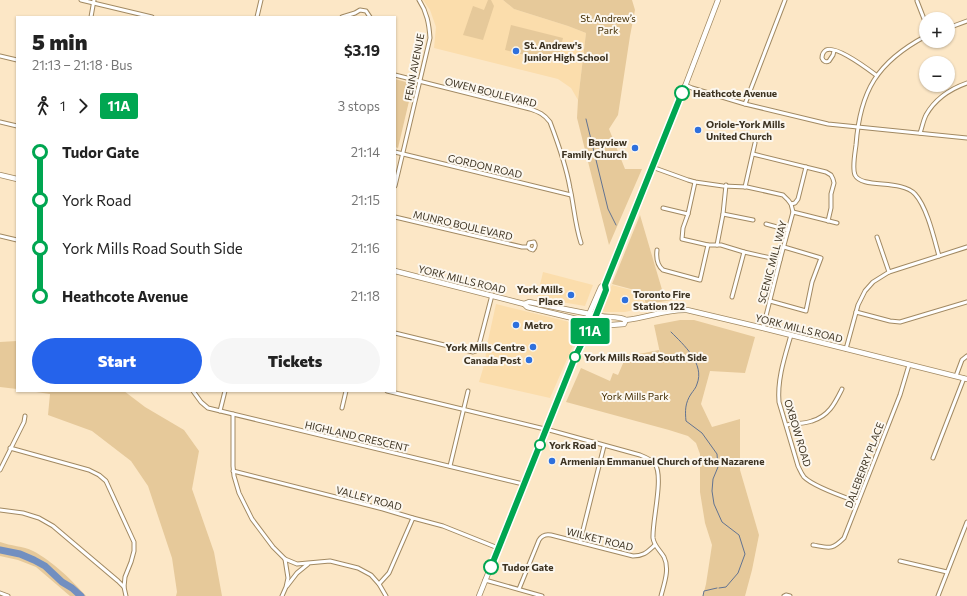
<!DOCTYPE html>
<meta charset="utf-8">
<style>
body{margin:0;font-family:Commissioner,sans-serif;background:#f6f6f6;color:#222;height:100vh;display:flex;flex-direction:column;font-size:15px;white-space:nowrap}
*{box-sizing:border-box;margin:0}
p{font-size:13px;color:#767676}
.icon{flex:none;width:22px;height:22px;fill:none;stroke:currentColor;stroke-width:2;stroke-linecap:round;stroke-linejoin:round}
.map{position:relative;flex:1;overflow:hidden}
.drawer{position:absolute;left:16px;top:16px;width:380px;height:376px;display:flex;flex-direction:column;background:#fff;border-radius:0px;box-shadow:0 1px 3px #0004}
.drawer>*{flex:none}
.badge{padding:0 8px;border-radius:3px;font-size:14px;line-height:26px}
.controls{position:absolute;left:919px;top:12px;display:grid;gap:8px}
.controls a{display:grid;place-items:center;width:36px;height:36px;border-radius:50%;background:#fff;box-shadow:0 1px 3px #0004;font-size:20px}
.map>.badge{position:absolute;translate:-50% -50%;box-shadow:0 0 0 2px #fff}
.legs{display:flex;align-items:center;gap:6px;height:44px;padding:0 16px;font-size:13px}
.legs p{margin-inline-start:auto}
.overview{display:flex;align-items:center;justify-content:space-between;height:68px;padding:0 16px}
h1{font-size:22px;font-weight:800;line-height:30px}
.button{display:flex;gap:8px;margin-top:auto;padding:8px 16px}
.button a{flex:1;height:46px;border-radius:24px;background:#2563eb;color:#fff;font-size:16px;font-weight:800;line-height:46px;text-align:center}
.button a+a{background:#f6f6f6;color:#222}
ul{padding:0 16px;list-style:none}
li{display:flex;align-items:center;gap:14px;height:48px;font-size:15px}
li i{display:grid;place-items:center;width:6px;height:100%;margin:0 5px;background:currentColor}
li i::after{content:'';width:10px;height:10px;margin:-5px;border:3px solid;border-radius:50%;background:#fff}
li p{margin-inline-start:auto}
li:first-child i{background:linear-gradient(#0000 50%,currentColor 0)}
li:last-child i{background:linear-gradient(currentColor 50%,#0000 0)}
.map>svg:first-child{display:block}
</style>
<div class="map">
<svg width="967" height="596" viewBox="0 0 967 596">
<rect width="100%" height="100%" fill="#fce7c6"/>
<!-- built -->
<g fill="#fbddac">
<path d="M423 0H503L514 9 568 26 586 33 578 100 571 88 558 79 434 48 436 27 430 10Z"/>
<path d="M543 272 593 285 585 306 537 298Z"/>
<path d="M612 285 635 291 641 295 647 307 625 312H605L603 311 602 307Z"/>
<path d="M496 304 582 325 550 398 479 382 485 362 487 345Z"/>
</g>
<!-- green -->
<g fill="#e6c99a">
<path d="M488 0H491L494 6 483 40 463 35 473 6 484 10Z"/>
<path d="M503 0H632L635 10 630 36 618 115 609 129 625 169H642L609 245 577 118 578 100 586 33 568 26 514 9Z"/>
<path d="M511 25 563 38 557 63 505 50Z"/>
<path d="M395 79 413 84 398 148 395 147Z"/>
<path d="M640 215 663 293 686 298 646 304 642 292 612 284Z"/>
<path d="M680 320H694L755 337 745 373 710 371 701 404 712 427 740 419V470L759 535 752 570 745 596H703L706 584 712 545 705 523 700 492V454L696 443 688 436 669 430 566 402 581 368 610 381 613 373 618 375 627 354H639L659 350V353H660L654 325Z"/>
<path d="M17 341V389L0 387V342Z"/>
<path d="M29 391H124L145 407 184 430 199 451 192 489 214 552 222 596H176L177 592 172 558 148 486 131 461 92 431 48 415 50 394Z"/>
<path d="M0 542C11 546 23 546 33 551 51 560 73 581 86 596H70L36 567 18 560 0 556Z"/>
</g>
<g fill="none" stroke-linecap="round" stroke-linejoin="round">
<!-- stream -->
<g stroke="#627391" stroke-width="1">
<path d="M586 119 608 209 616 225"/>
<path d="M671 332C684 345 705 364 697 384 696 388 693 391 691 394 685 403 685 411 686 421L702 433 717 454 718 467 713 479 712 491 714 504 722 522 739 535 745 554 738 573 726 587 719 588"/>
<path d="M703 596 704 591 717 588"/>
</g>
<!-- river -->
<path stroke="#728fc0" stroke-width="7" d="M0 550 20 554 34 560 45 566 62 582 72 588 81 596"/>
<defs>
<g id="minor">
<path d="M81 0 152 17"/>
<path d="M917 1 926 24"/>
<path d="M91 17 94 0"/>
<path d="M257 17 261 0"/>
<path d="M342 17 355 13 360 10 366 11 370 17"/>
<path d="M948 28 967 21"/>
<path d="M926 36C877 62 860 91 856 145 855 153 852 168 855 175 862 189 901 179 915 194 927 207 934 238 939 256"/>
<path d="M834 51 833 55 829 61C826 63 823 61 822 58 822 55 823 52 826 50 836 45 868 69 876 75"/>
<path d="M0 56 17 60"/>
<path d="M395 75 530 109C539 112 544 114 550 122 558 143 566 165 570 188 574 206 575 225 581 243"/>
<path d="M685 85 692 88 745 104 828 124 967 138"/>
<path d="M745 104 785 0"/>
<path d="M0 122 17 126"/>
<path d="M920 133C922 128 923 121 926 115 935 99 950 89 967 83"/>
<path d="M395 152 571 195"/>
<path d="M753 154 826 172 831 175 833 179 834 183 831 194V208L828 221"/>
<path d="M652 167 688 180 695 182 723 186 747 187 783 195 788 200 791 204 793 212 780 260 763 328"/>
<path d="M695 182 688 214 683 228 682 239 708 245H721L744 252 780 260"/>
<path d="M395 186 430 38C429 24 427 12 419 0"/>
<path d="M745 187 755 143"/>
<path d="M791 204 795 203 798 199 806 167"/>
<path d="M663 208 688 214"/>
<path d="M793 212 837 223"/>
<path d="M723 214 753 220"/>
<path d="M395 217 522 247H528L530 249 533 250C536 247 536 245 534 242L529 243 528 247"/>
<path d="M766 224 788 230"/>
<path d="M0 236 17 240"/>
<path d="M877 237 889 272"/>
<path d="M717 245 723 214 726 185"/>
<path d="M657 250C656 258 657 265 663 270L700 280 708 245"/>
<path d="M732 297 744 252"/>
<path d="M770 301 806 311 812 282 821 258 784 247"/>
<path d="M856 312 890 321 900 322 967 302"/>
<path d="M395 333 473 352 476 351 478 349 492 295"/>
<path d="M791 335C785 356 777 379 779 402L798 466C800 470 801 473 804 477 814 487 844 497 858 502"/>
<path d="M846 349 858 305 865 291 873 282 889 272 967 247"/>
<path d="M956 376 962 360 967 356"/>
<path d="M193 391 201 402 208 408 523 484"/>
<path d="M387 391 553 431 640 455C645 457 652 460 655 464 664 477 652 521 653 538 654 546 660 550 664 557 670 569 664 584 661 596"/>
<path d="M342 408 346 391"/>
<path d="M220 411 225 391"/>
<path d="M233 414V466L234 476 239 493 252 519 273 547 285 559 288 578 286 587 282 596"/>
<path d="M787 425C795 423 804 424 812 421 829 416 835 403 842 389"/>
<path d="M10 448 89 470 99 475 106 481 134 542V551L131 562 125 577 124 587"/>
<path d="M933 458 964 378"/>
<path d="M450 466 468 391"/>
<path d="M0 470 24 422 25 416"/>
<path d="M233 471 383 509 413 518 443 526 498 548"/>
<path d="M0 510 23 513 39 518 53 526 118 581 124 587 126 596"/>
<path d="M580 542 604 446"/>
<path d="M813 545C830 548 832 550 844 538L900 395 909 365"/>
<path d="M285 559 297 564 330 561 358 568 371 575 379 584 386 596"/>
<path d="M900 561 947 572"/>
<path d="M485 580 542 596"/>
<path d="M379 584 389 573 413 518"/>
<path d="M287 586 297 573 308 564"/>
<path d="M519 589 539 540C542 535 546 534 551 535L633 556C644 556 647 552 655 545"/>
<path d="M0 593 8 596"/>
<path d="M784 596 786 595 790 596"/>
<path d="M938 596 967 522"/>
</g>
<g id="secondary">
<path d="M0 175 17 179"/>
<path d="M395 271 524 304 527 307 593 323 611 325 624 324 626 320C647 318 666 309 687 310L763 328 967 379"/>
<path d="M524 304 529 302 600 316C608 318 619 316 626 320"/>
<path d="M581 343 579 337 601 287 602 286 605 285"/>
<path d="M479 596 575 357 581 343 586 340 593 323 606 289 605 285 679 102 718 0"/>
</g>
</defs>
<!-- minor casing -->
<use href="#minor" stroke="#a18962" stroke-width="5"/>
<!-- secondary casing -->
<use href="#secondary" stroke="#a18962" stroke-width="6"/>
<!-- minor -->
<use href="#minor" stroke="#fff" stroke-width="3"/>
<!-- secondary -->
<use href="#secondary" stroke="#fff" stroke-width="4.5"/>
</g>
<g fill="none" stroke-linecap="round" stroke-linejoin="round">
<defs>
<path id="line-1" d="M491 567 575 357 582 343 586 340 593 323 606 290 605 285 682 93"/>
</defs>
<!-- line-1 casing -->
<use href="#line-1" stroke="#fff" stroke-width="9"/>
<!-- line-1 -->
<use href="#line-1" stroke="#00a651" stroke-width="6"/>
</g>
<!-- markers -->
<g fill="#2e70dd" stroke="#fcf7ee" stroke-width="1.5">
<circle cx="516" cy="51" r="4"/>
<circle cx="698" cy="130" r="4"/>
<circle cx="635" cy="148" r="4"/>
<circle cx="571" cy="295" r="4"/>
<circle cx="625" cy="300" r="4"/>
<circle cx="516" cy="325" r="4"/>
<circle cx="533" cy="347" r="4"/>
<circle cx="529" cy="360" r="4"/>
<circle cx="552" cy="461" r="4"/>
</g>
<g fill="#fff" stroke="#00a651" stroke-width="2">
<circle cx="682" cy="93" r="7"/>
<circle cx="575" cy="357" r="5"/>
<circle cx="540" cy="445" r="5"/>
<circle cx="491" cy="567" r="7"/>
</g>
<g text-anchor="middle" dominant-baseline="central" stroke-width="4" stroke-linejoin="round" paint-order="stroke">
<!-- park labels -->
<g font-size="10" fill="#422c00" stroke="#fcf7ee">
<text x="608" y="18">St. Andrew’s<tspan x="608" dy="12">Park</tspan></text>
<text x="635" y="396">York Mills Park</text>
</g>
<!-- poi labels -->
<g font-size="10" font-weight="bold" fill="#3d3322" stroke="#fcf7ee" text-anchor="start">
<text x="524" y="45">St. Andrew's<tspan x="524" dy="12">Junior High School</tspan></text>
<text x="706" y="124">Oriole-York Mills<tspan x="706" dy="12">United Church</tspan></text>
<text x="627" y="142" text-anchor="end">Bayview<tspan x="627" dy="12">Family Church</tspan></text>
<text x="563" y="289" text-anchor="end">York Mills<tspan x="563" dy="12">Place</tspan></text>
<text x="633" y="294">Toronto Fire<tspan x="633" dy="12">Station 122</tspan></text>
<text x="524" y="325">Metro</text>
<text x="525" y="347" text-anchor="end">York Mills Centre</text>
<text x="521" y="360" text-anchor="end">Canada Post</text>
<text x="560" y="461">Armenian Emmanuel Church of the Nazarene</text>
</g>
<!-- street labels -->
<g font-size="10" fill="#3d3322" stroke="#fcf7ee">
<text transform="translate(414 67) rotate(-79)">FENN AVENUE</text>
<text transform="translate(491 92) rotate(14)">OWEN BOULEVARD</text>
<text transform="translate(485 166) rotate(13)">GORDON ROAD</text>
<text transform="translate(463 225) rotate(13)">MUNRO BOULEVARD</text>
<text transform="translate(772 262) rotate(-75)">SCENIC MILL WAY</text>
<text transform="translate(462 279) rotate(14)">YORK MILLS ROAD</text>
<text transform="translate(799 328) rotate(14)">YORK MILLS ROAD</text>
<text transform="translate(798 433) rotate(73)">OXBOW ROAD</text>
<text transform="translate(357 436) rotate(13)">HIGHLAND CRESCENT</text>
<text transform="translate(864 465) rotate(-69)">DALEBERRY PLACE</text>
<text transform="translate(369 498) rotate(15)">VALLEY ROAD</text>
<text transform="translate(600 539) rotate(14)">WILKET ROAD</text>
</g>
<!-- stop labels -->
<g font-size="10" font-weight="bold" fill="#3d3322" stroke="#fcf7ee" text-anchor="start">
<text x="693" y="93">Heathcote Avenue</text>
<text x="584" y="357">York Mills Road South Side</text>
<text x="549" y="445">York Road</text>
<text x="502" y="567">Tudor Gate</text>
</g>
</g>
</svg>
<div class="controls">
<a>+</a>
<a>−</a>
</div>
<b class="badge" style="left:590px;top:331px;background:#00a651;color:#fff">11A</b>
<section class="drawer">
<div class="overview"><div><h1>5 min</h1><p>21:13 – 21:18 · Bus</p></div><b>$3.19</b></div>
<div class="legs"><svg class="icon" aria-label="walk" viewBox="0 0 24 24"><circle cx="13" cy="4" r="2"/><path d="M13 8l-2 6 4 7M11 14l-3 7M7 12l3-4h3l4 4"/></svg>1<svg class="icon" aria-label="forward" viewBox="0 0 24 24"><path d="M9 5l7 7-7 7"/></svg><b class="badge" style="background:#00a651;color:#fff">11A</b><p>3 stops</p></div>
<ul>
<li><i style="color:#00a651"></i><b>Tudor Gate</b><p>21:14</p></li>
<li><i style="color:#00a651"></i><span>York Road</span><p>21:15</p></li>
<li><i style="color:#00a651"></i><span>York Mills Road South Side</span><p>21:16</p></li>
<li><i style="color:#00a651"></i><b>Heathcote Avenue</b><p>21:18</p></li>
</ul>
<div class="button"><a>Start</a><a>Tickets</a></div>
</section>
</div>
